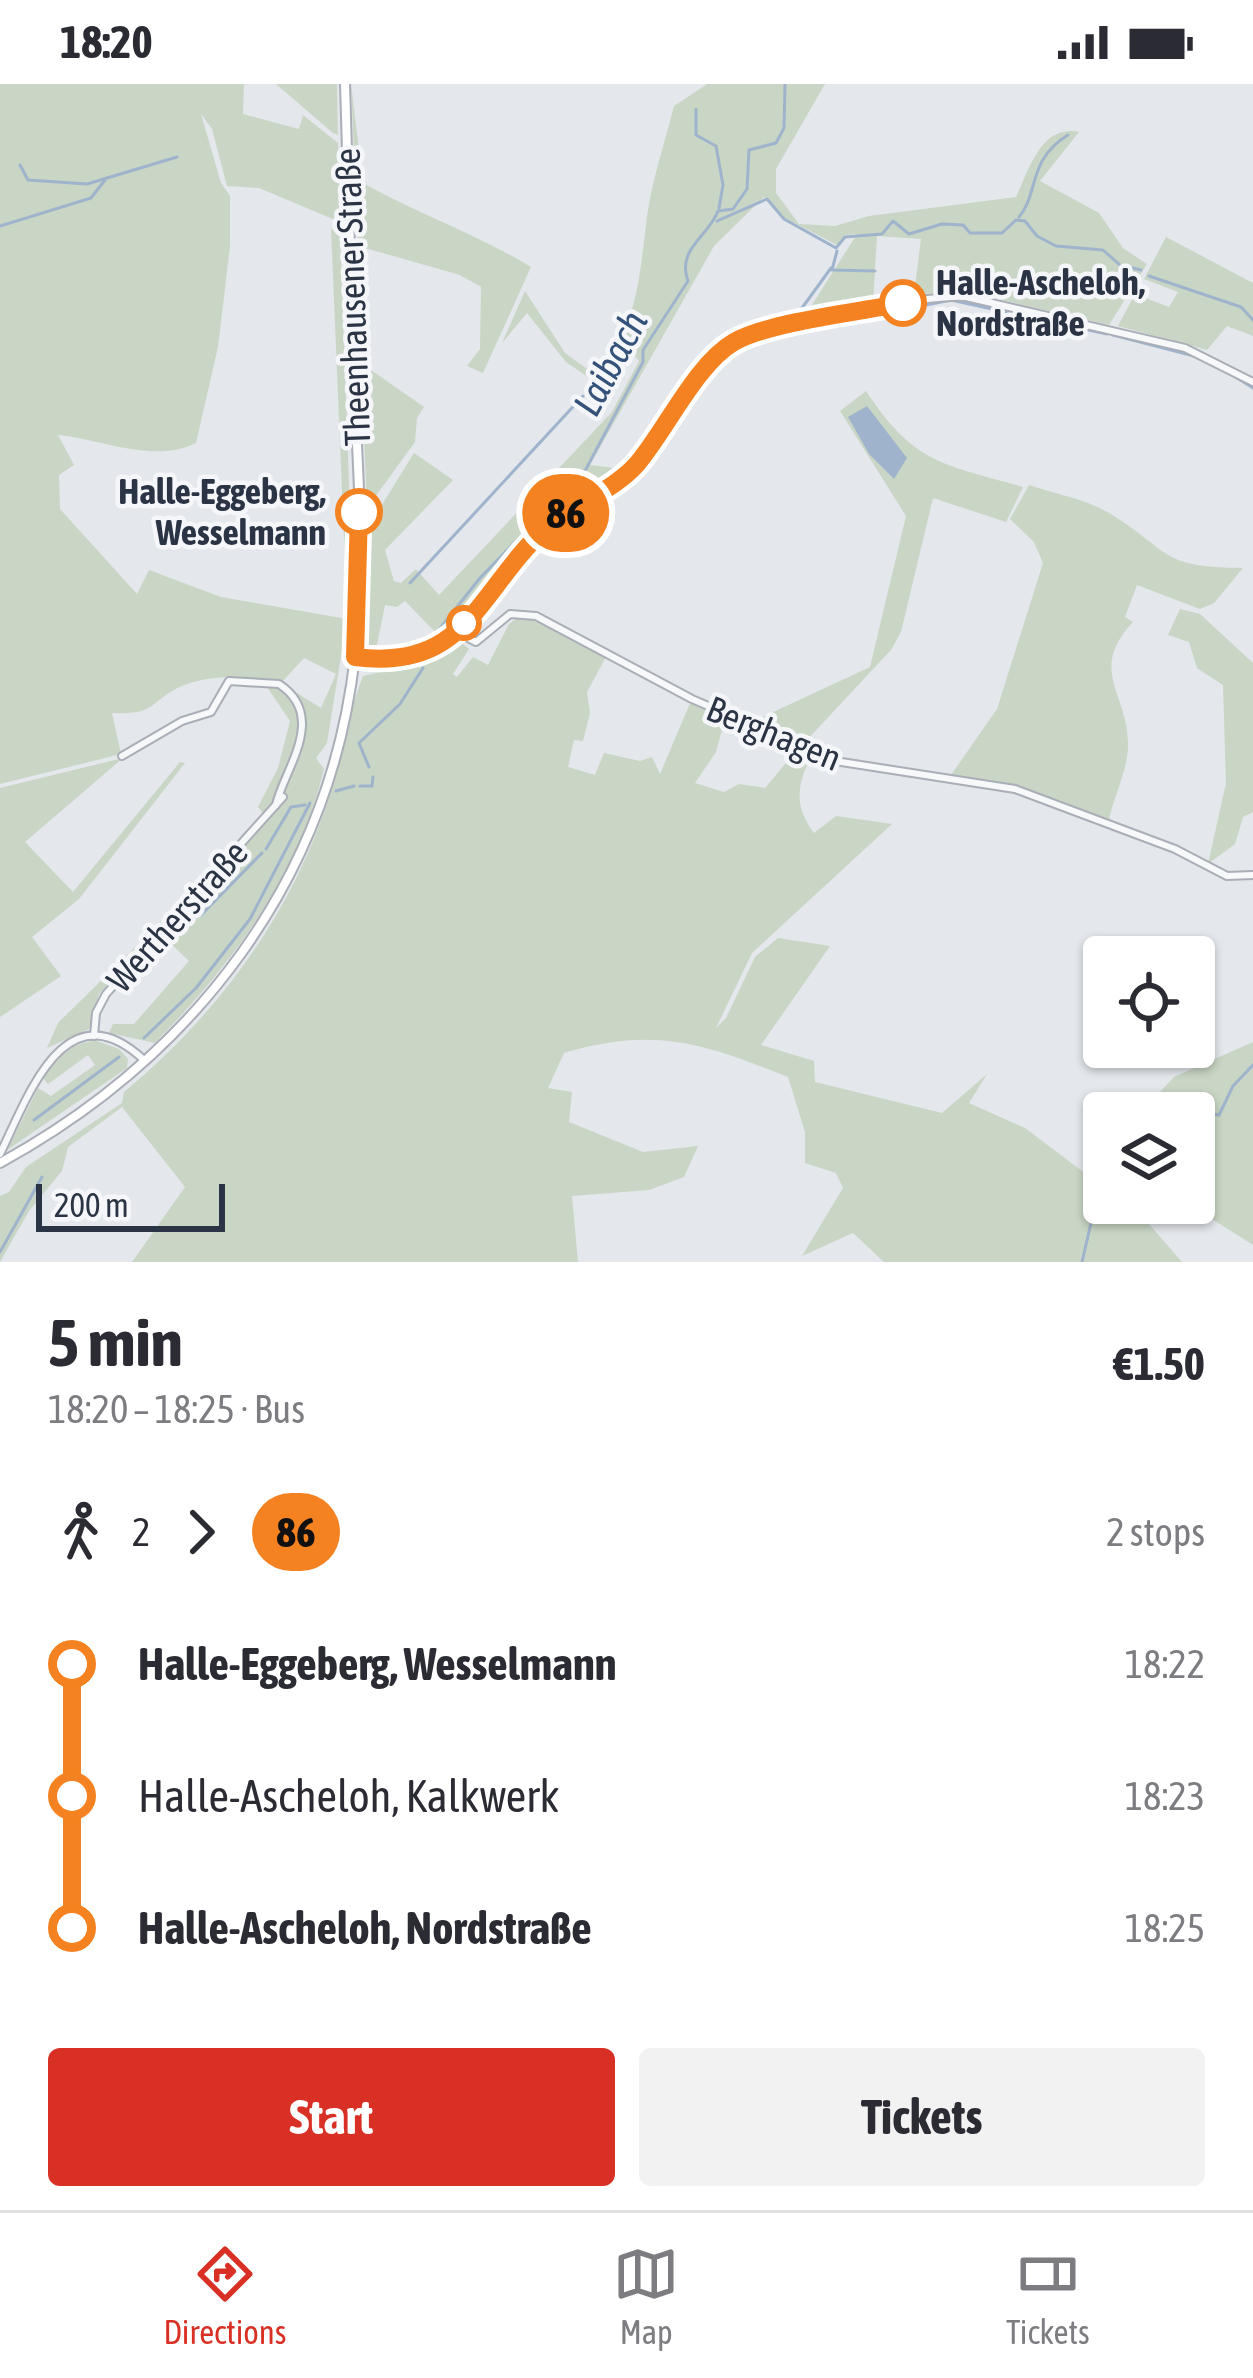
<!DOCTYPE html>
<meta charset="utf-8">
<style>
body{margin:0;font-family:"Asap Condensed",sans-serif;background:#f2f2f3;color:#2b2b33;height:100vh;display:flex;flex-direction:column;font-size:45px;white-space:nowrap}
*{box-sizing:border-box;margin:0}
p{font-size:39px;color:#7c7c81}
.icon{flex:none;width:66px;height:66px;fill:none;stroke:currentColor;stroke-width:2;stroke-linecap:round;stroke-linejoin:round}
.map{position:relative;height:1178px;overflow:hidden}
.side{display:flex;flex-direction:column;background:#fff;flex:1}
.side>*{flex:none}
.badge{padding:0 24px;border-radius:39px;font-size:42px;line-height:78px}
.buttons{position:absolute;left:1083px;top:852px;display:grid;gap:24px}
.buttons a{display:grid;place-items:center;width:132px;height:132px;border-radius:12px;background:#fff;box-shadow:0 3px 9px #0004;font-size:60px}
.scale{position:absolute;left:36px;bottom:30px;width:189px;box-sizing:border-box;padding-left:12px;border:6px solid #2b3445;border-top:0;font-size:33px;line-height:42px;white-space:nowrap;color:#2b3445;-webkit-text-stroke:9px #f4f6f9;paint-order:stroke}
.map>.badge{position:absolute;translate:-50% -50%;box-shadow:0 0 0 6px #fff}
.legs{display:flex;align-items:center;gap:18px;height:132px;padding:0 48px;font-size:39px}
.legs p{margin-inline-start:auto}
.headline{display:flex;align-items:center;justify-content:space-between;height:204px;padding:0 48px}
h1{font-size:66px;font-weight:700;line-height:90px}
.cta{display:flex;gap:24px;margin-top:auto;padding:24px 48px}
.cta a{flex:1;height:138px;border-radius:12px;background:#d93025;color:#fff;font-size:48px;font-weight:700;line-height:138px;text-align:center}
.cta a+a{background:#f2f2f3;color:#2b2b33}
ul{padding:0 48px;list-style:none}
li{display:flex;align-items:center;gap:42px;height:132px;font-size:45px}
li i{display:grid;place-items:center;width:18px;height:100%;margin:0 15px;background:currentColor}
li i::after{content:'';width:30px;height:30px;margin:-15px;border:9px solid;border-radius:50%;background:#fff}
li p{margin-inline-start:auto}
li:first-child i{background:linear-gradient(#0000 50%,currentColor 0)}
li:last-child i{background:linear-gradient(currentColor 50%,#0000 0)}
.status{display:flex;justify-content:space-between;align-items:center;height:84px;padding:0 60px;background:#fff;direction:ltr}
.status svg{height:33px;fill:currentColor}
.tabs{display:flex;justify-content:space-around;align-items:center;height:168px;border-top:3px solid #e1e1e2;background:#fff;font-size:33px;color:#7c7c81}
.tabs a{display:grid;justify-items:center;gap:6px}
.tabs .current{color:#d93025}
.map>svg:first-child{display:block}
</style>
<div class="status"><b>18:20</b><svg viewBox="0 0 49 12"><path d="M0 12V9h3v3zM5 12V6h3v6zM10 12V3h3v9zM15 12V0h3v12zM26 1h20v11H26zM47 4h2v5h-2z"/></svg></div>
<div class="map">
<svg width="1253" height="1178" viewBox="0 0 1253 1178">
<rect width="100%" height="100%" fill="#e4e7ec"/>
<!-- green -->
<g fill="#c9d6c5" fill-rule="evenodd">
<path d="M0 0H244L243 30 299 45 303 31 338 59 340 138 259 104 227 102 212 45 201 30 221 99 230 112V162L218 263 196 359C155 380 100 355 58 351L74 381 59 391 60 425 137 510 149 486 221 513 347 535 327 659 316 674 324 685C298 793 231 881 155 959L109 949 113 940H134L189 877 165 854 268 735 258 723 278 684 290 637 265 600 279 599C249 592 211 590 182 602 148 617 159 631 112 629L121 670 0 700ZM304 574 336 590 321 624 281 599Z"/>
<path d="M276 0H337L338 51 333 49Z"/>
<path d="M351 0 363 99C418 130 477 150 531 183L483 289 467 282 480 265 481 203 460 191 358 162Z"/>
<path d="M707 0H825L776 85V109L799 140 835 142 869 132 1016 113C1029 86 1041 40 1079 48L1040 97 1099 129 1123 164 1147 180 1109 241 967 208 914 210 921 155 877 152 873 219 803 235 857 150 845 151 837 161 785 134 764 113 714 162 590 381 623 385 541 443 440 553 405 517 397 523 385 521 376 566 370 564 364 552 366 435 375 432 414 369 453 396 385 466 394 497 401 499 416 485 439 511 612 328 639 277 627 263 598 300 566 278 527 229 502 259 525 207 565 269 597 292C637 247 640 189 647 133 652 96 665 58 674 22Z"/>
<path d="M331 145 340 149 350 428 347 524Z"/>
<path d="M1166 153 1253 199V252L1227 242 1207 266 1118 242 1135 210 1169 223 1178 208 1144 195Z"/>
<path d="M361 279 424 323 417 334 415 358 367 424Z"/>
<path d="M866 307C914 380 943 380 1023 403L1006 438 933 414 901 548 891 566 805 658 756 636 870 583 906 432 840 327Z"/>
<path d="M1029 401C1055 410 1086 415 1109 429 1173 468 1157 483 1243 484L1214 519 1200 525 1137 501 1125 533 1133 538C1087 587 1129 610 1128 662 1128 684 1114 713 1109 735L1015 703 951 691 997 625 1043 479 1034 458 1010 435Z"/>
<path d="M1180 525 1200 530 1253 579V728L1243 733 1235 760 1208 780 1226 699 1223 601 1197 584 1189 558 1168 551Z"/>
<path d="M521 531 607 571 587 608 590 629 583 657 574 656 568 683 595 691 604 669 640 677 652 673 660 690 691 617 726 631 716 668 695 699 724 708 739 700 765 704 801 661 813 668C798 699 792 719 814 749L836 732 892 740 752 869 716 944 726 934 755 873 778 854 830 862 761 961 814 977 815 998 942 1029 987 990 969 1019 1025 1044 1086 1090 1104 1070V1119H1194V1029H1140L1174 993 1253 958V1161L1193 1123 1148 1139 1182 1178H884L853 1149 802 1172 843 1104 836 1089 805 1079V1048L788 993C703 959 654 942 564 969L548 1004 572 1008 569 1038 643 1068 698 1062 684 1093 649 1106 572 1112 578 1178H132L185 1103 122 1023 68 1063 62 1087 29 1127 0 1178V1112L9 1108 26 1083 122 1019 124 1008C213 934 282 843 322 734 339 688 345 638 363 592L429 577 459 557 469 565 453 590 457 593 473 573 488 581 509 540Z"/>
<path d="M123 674 25 758 73 808 180 678 185 679 79 815 32 853 61 892 0 933V704Z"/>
<path d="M193 806 99 910 89 945 47 964 58 939Z"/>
<path d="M97 957 119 965 128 975 127 984 7 1066 38 1004 51 1012 95 981 88 971 48 1000 43 994C55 972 72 958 97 957Z"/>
</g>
<!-- water -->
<path fill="#9fb4cc" d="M867 322 907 374 894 395 869 370 848 333Z"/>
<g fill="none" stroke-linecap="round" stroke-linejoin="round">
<!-- stream -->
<g stroke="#9fb4cc" stroke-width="3">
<path d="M696 25V51L716 62 723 101 719 124"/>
<path d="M20 81 28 96 87 100 177 73"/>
<path d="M1019 133C1039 110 1027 76 1068 51"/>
<path d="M717 137 767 115 784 135 836 164 845 153 882 150 893 137 909 150 942 140 963 141 970 149H1002L1016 136 1025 137 1037 152 1056 162 1103 166 1120 181 1141 186"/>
<path d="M0 142 91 114 105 96"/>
<path d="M837 167 832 186 875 187"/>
<path d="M1149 192 1241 223 1253 236"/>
<path d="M794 235 831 184"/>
<path d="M792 248 951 216 1107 250"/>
<path d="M1113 251 1194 272"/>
<path d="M1234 292 1253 304"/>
<path d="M410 499 583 312"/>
<path d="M472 541 547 452 641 385 731 266 781 251"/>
<path d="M438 547 480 494 586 385 643 278V266L688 197C676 165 709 152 718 127L733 125 747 105 749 66 776 59 784 44 785 0"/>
<path d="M419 563 429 556"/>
<path d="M369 683 359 659 400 620 423 584"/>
<path d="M360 702H372L373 693"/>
<path d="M336 707 354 702"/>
<path d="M266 765 291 723 305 721"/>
<path d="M201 831 262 769"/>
<path d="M144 954 196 904 250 835 310 719"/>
<path d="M34 1036 119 973"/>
<path d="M1194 1046 1207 1029 1219 1031 1233 1002 1253 981"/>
<path d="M0 1168 42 1093"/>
<path d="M1082 1178 1091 1139 1106 1119"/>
</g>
<defs>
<g id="minor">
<path d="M455 547 476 558 510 530 536 532 692 615 835 677 1015 705 1175 765 1227 792 1253 791"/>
<path d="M122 672 182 637 211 628 229 597 279 600C329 633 283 687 276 721"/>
<path d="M94 952 96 929 106 910 283 713"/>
<path d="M0 1070C28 1013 65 902 144 976"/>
</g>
<path id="tertiary" d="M356 573C463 589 481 502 548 443 575 420 613 407 637 380 667 344 689 293 726 264 752 243 930 209 966 213L1185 264 1253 298"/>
<path id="secondary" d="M0 1079C195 972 330 796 355 572 366 483 358 390 354 300 351 200 348 100 345 0"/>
</defs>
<!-- minor casing -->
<use href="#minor" stroke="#a9aeb7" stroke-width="10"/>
<!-- tertiary casing -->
<use href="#tertiary" stroke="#a9aeb7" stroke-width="10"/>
<!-- secondary casing -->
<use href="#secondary" stroke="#a9aeb7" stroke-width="12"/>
<!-- minor -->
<use href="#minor" stroke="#f7f8fa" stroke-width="6"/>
<!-- tertiary -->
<use href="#tertiary" stroke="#f7f8fa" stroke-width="6"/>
<!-- secondary -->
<use href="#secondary" stroke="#fff" stroke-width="8"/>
</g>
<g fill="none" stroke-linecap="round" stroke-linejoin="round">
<defs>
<path id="line-1" d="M359 428 355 573C468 588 478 505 547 443 574 420 613 407 637 380 666 346 696 280 734 258 769 238 859 228 903 219"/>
</defs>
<!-- line-1 casing -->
<use href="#line-1" stroke="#fff" stroke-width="27"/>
<!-- line-1 -->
<use href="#line-1" stroke="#f58220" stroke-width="18"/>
</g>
<!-- markers -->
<g fill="#fff" stroke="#f58220" stroke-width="6">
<circle cx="903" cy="219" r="21"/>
<circle cx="359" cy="428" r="21"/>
<circle cx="464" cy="539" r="15"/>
</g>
<g text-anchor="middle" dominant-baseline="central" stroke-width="9" stroke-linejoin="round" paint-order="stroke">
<!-- stop labels -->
<g font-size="36" font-weight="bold" fill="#2b3445" stroke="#f4f6f9" text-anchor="start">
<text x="936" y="198">Halle-Ascheloh,<tspan x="936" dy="41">Nordstraße</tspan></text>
<text x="326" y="407" text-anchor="end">Halle-Eggeberg,<tspan x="326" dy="41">Wesselmann</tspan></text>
</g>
<!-- street labels -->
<g font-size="36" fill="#2b3445" stroke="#f4f6f9">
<text transform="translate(352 213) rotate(-92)">Theenhausener Straße</text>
<text transform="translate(774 649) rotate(22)">Berghagen</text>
<text transform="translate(177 832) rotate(-48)">Wertherstraße</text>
</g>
<!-- water labels -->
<g font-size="39" font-style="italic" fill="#34527a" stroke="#f4f6f9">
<text transform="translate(610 279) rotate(-62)">Laibach</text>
</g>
</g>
</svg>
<div class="buttons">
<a><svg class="icon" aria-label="locate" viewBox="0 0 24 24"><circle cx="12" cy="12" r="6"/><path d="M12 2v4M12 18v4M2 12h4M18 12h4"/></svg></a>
<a><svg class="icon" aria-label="layers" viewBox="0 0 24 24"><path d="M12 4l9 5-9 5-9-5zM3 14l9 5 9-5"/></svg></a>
</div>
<div class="scale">200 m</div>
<b class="badge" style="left:566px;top:429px;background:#f58220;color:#111">86</b>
</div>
<section class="side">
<div class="headline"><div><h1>5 min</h1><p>18:20 – 18:25 · Bus</p></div><b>€1.50</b></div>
<div class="legs"><svg class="icon" aria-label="walk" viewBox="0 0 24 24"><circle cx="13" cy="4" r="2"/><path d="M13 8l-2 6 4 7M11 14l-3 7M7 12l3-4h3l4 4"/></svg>2<svg class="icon" aria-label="forward" viewBox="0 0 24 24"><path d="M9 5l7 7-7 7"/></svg><b class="badge" style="background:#f58220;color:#111">86</b><p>2 stops</p></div>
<ul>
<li><i style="color:#f58220"></i><b>Halle-Eggeberg, Wesselmann</b><p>18:22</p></li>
<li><i style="color:#f58220"></i><span>Halle-Ascheloh, Kalkwerk</span><p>18:23</p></li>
<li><i style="color:#f58220"></i><b>Halle-Ascheloh, Nordstraße</b><p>18:25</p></li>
</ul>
<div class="cta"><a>Start</a><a>Tickets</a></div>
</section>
<nav class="tabs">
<a class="current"><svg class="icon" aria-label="directions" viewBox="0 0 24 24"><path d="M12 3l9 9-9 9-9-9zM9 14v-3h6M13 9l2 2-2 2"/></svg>Directions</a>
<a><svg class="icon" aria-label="map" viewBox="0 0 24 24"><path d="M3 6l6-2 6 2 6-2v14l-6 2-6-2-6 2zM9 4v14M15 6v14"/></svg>Map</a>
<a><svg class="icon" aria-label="tickets" viewBox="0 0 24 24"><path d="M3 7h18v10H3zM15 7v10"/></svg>Tickets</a>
</nav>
